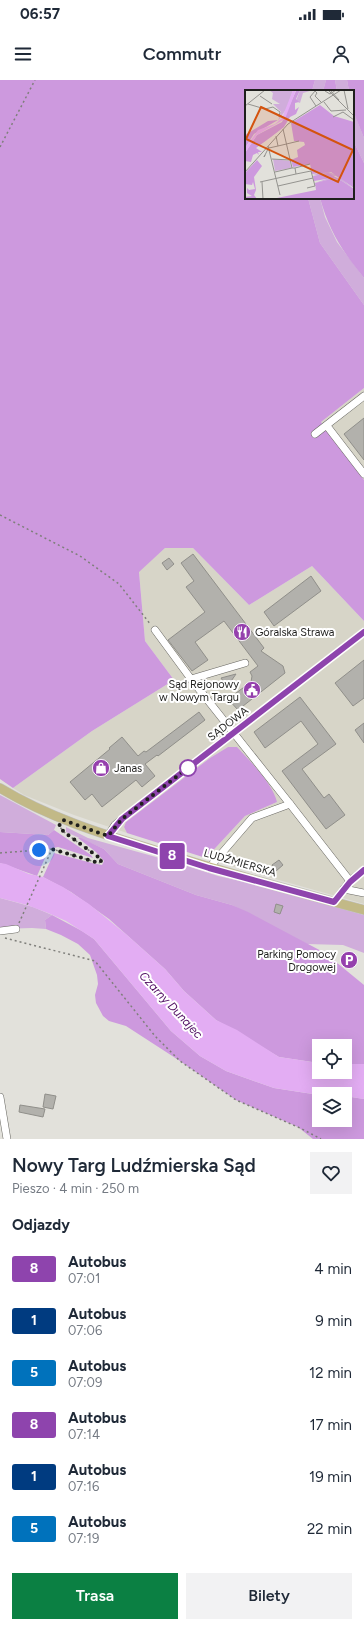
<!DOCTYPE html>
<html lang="pl">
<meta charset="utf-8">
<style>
body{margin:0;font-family:Figtree,sans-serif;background:#f2f2f3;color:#1f2937;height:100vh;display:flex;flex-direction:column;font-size:15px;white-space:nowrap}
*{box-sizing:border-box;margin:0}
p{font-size:13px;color:#747a83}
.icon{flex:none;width:22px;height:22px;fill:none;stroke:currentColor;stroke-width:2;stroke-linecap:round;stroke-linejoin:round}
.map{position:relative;height:1059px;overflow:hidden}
.details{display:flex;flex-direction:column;background:#fff;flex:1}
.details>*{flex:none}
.badge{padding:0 8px;border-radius:3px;font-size:14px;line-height:26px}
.tools{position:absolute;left:312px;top:959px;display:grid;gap:8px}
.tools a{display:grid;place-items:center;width:40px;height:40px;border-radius:0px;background:#fff;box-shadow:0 4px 16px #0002;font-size:20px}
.you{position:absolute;width:20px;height:20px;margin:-10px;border:3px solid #fff;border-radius:50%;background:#1a73e8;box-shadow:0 0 0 6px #1a73e833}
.map>.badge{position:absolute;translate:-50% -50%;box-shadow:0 0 0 2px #fff}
h2{padding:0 12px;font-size:15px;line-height:36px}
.round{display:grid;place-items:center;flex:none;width:42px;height:42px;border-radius:0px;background:#f2f2f3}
.summary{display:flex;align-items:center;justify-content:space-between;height:68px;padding:0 12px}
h1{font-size:19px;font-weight:600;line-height:30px}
.primary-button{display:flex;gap:8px;margin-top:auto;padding:8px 12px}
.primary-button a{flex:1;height:46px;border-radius:0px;background:#0b8043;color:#fff;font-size:16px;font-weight:600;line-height:46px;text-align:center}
.primary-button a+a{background:#f2f2f3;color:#1f2937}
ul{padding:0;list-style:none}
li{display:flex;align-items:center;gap:12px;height:52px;padding:0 12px}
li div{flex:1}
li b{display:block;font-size:15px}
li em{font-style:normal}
li .badge{min-width:44px;font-weight:700;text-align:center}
.status{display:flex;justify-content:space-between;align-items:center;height:28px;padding:0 20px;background:#fff;direction:ltr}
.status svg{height:11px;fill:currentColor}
header{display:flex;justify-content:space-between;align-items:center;height:52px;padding:0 12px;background:#fff;font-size:18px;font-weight:600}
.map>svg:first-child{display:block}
</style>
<div class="status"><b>06:57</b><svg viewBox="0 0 49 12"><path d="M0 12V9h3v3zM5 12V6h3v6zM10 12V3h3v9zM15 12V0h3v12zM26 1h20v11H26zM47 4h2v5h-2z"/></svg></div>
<header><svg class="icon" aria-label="menu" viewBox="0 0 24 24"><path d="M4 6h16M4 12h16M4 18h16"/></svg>Commutr<svg class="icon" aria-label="person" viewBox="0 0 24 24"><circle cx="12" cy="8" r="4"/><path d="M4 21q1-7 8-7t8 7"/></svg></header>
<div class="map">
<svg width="364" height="1059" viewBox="0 0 364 1059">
<rect width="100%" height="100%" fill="#e2e1db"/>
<!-- built -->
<g fill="#d7d5c8">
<path d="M364 308V400L321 342Z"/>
<path d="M165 468H193L249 525 312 486 364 541V824L254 793 206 778 245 736 277 722 228 667 210 678 126 742 124 747 127 753 74 735 24 715 13 708 92 651 174 600 145 561 139 491Z"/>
</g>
<!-- green -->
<g fill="#d0addb">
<path d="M315 0H326L323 11H312Z"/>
<path d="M335 0H347L349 11H337Z"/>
<path d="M353 30 364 58V83L353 60Z"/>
<path d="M308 118H320L325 137 337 162 364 198V225L320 163Z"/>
<path d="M0 715 56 745 54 750 48 755 0 752Z"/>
<path d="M66 747 88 758 181 784 218 796 254 804 364 835V873L343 865 307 864 232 825 196 815 118 784 104 769 66 752Z"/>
<path d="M0 818 33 827 52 835 45 840 46 849 32 848 0 849Z"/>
</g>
<!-- forest -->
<g fill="#cd99de">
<path d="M0 0H315L312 11H246V118H308L320 163 364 225V308L321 342 364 400V541L312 486 249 525 193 468H165L139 492 145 561 174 600 92 651 13 708 0 699Z"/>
<path d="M326 0H335L337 11H323Z"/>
<path d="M347 0H364V58L353 31V11H349Z"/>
<path d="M353 60 364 83V198C343 172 329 151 320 118H353Z"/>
<path d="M228 667H237C250 681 273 704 277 722L245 736 206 778 127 753 124 747 126 742 210 678Z"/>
<path d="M54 750 91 775 93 778 58 767 49 769 37 796 0 783V752L48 755Z"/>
<path d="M78 758H81L104 769 118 784 196 815 232 825 248 832 325 873 364 905V984H345V966H319V983L279 977 216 940 184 911 165 889 109 839 71 812 43 797 54 773 92 783 102 785 104 781 96 772Z"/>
<path d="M52 835 82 851 94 859 171 951 200 976 226 991 274 1008 319 1015V1040H345V1016L364 1019V1059H313L298 1047 236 1020 180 981 126 946 109 941 103 936 96 923 95 915 98 904 97 895 90 875 78 864 61 855 46 849 45 840Z"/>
</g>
<!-- water -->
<path fill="#e3adf3" d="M0 783 6 784 29 794 43 797 63 807 89 824 127 855 165 889 184 911 216 940 237 950 279 977 319 983V992H345V984H364V1019L345 1016V1014L319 1015 274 1008 226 991 200 976 171 951 94 859 66 841 48 833 27 825 0 818Z"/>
<!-- building -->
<g fill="#b2b1ac" stroke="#908f8a">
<path d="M364 338V380L344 354Z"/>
<path d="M193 474 264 568 261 571 283 586 285 593 238 630 228 619 251 602 252 596 250 592 258 586 224 541 195 562 208 580 192 591 168 560 205 532 186 507 194 501 181 483Z"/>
<path d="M169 478 174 484 167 490 162 483Z"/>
<path d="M311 496 321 511 274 546 264 532Z"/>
<path d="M364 580V618L353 626 335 603Z"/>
<path d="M236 594 227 607 221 598Z"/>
<path d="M300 617 336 664 302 689 324 718 329 714 345 735 326 749 282 691 318 664 301 641 265 668 254 652Z"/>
<path d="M199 632 205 640 158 676 157 675 145 684 155 696 142 707 136 700 102 727 92 714 85 720 70 702 110 669 109 668 122 657 138 676 144 671 146 672Z"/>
<path d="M364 643V663L355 650Z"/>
<path d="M279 780 283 785 276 791 272 785Z"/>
<path d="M276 824 283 826 280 834 274 832Z"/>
<path d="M45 1014 56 1016 53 1029 43 1027Z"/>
<path d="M20 1025 45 1029 43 1037 19 1032Z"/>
</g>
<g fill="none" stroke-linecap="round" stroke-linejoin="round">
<defs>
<g id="minor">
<path d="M327 346 364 394"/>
<path d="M315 354 364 316"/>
<path d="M155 550 191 599 290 724"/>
<path d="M191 599 245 583"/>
<path d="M108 756 115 745 122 739 364 552"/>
<path d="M209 788 252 738 290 724 350 801"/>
<path d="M344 809 364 813"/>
<path d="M334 822 350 801 364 790"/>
<path d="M0 851 16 849"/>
<path d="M0 1017 7 1059"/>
</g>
<path id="major" d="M0 708C48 737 99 753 151 769 222 792 293 811 364 830"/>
</defs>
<!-- minor casing -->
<use href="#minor" stroke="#696863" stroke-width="8"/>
<!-- major casing -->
<use href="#major" stroke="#c0c0c0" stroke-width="10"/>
<!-- path -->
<g stroke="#7f7f7b" stroke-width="1.5" stroke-dasharray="2 3" stroke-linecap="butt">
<path d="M0 67 35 0"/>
<path d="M0 435 80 476 119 504 151 545"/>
<path d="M0 773 52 769"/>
<path d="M19 843 52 769 99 783 102 780 64 752 59 746"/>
<path d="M5 858 95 881 155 956 180 981 236 1020 300 1048 321 1059"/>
</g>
<!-- minor -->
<use href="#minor" stroke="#fff" stroke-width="7"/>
<!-- major -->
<use href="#major" stroke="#c2b987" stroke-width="9"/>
</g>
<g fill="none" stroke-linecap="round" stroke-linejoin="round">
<defs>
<path id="line" d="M364 552 122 739 108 756 209 788 334 822 350 802 364 790"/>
</defs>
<!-- line casing -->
<use href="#line" stroke="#fff" stroke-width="9"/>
<!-- line -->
<use href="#line" stroke="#8e44ad" stroke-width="6"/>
<!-- walk -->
<path stroke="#1f1f1d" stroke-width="4" stroke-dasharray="0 7.2" d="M39 770 52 769 99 783 102 780 97 776 64 752 59 746 63 740 108 756 122 739 189 687 188 688"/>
</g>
<!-- icons -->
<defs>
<symbol id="restaurant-disc" viewBox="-11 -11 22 22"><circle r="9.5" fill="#9540ad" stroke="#fff"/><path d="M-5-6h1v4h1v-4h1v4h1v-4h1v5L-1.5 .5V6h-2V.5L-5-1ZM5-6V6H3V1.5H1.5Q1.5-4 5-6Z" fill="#fff"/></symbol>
<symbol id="civic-disc" viewBox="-11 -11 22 22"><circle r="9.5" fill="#9540ad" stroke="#fff"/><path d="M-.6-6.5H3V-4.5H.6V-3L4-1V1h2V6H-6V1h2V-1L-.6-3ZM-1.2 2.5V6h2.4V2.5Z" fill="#fff"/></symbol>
<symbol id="shop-disc" viewBox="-11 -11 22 22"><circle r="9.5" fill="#9540ad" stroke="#fff"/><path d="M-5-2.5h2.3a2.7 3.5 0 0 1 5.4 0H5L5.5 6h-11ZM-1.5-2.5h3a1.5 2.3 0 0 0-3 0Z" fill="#fff"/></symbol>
<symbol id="parking-disc" viewBox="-11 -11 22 22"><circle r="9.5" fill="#9540ad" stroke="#fff"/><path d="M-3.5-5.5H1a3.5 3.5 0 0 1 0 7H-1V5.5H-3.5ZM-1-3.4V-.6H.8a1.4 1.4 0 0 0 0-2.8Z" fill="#fff"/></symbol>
</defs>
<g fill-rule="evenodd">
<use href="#restaurant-disc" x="232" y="542" width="20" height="20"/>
<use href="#civic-disc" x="242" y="600" width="20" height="20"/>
<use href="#shop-disc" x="91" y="678" width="20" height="20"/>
<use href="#parking-disc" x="339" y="870" width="20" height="20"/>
</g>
<!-- markers -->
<circle fill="#fff" stroke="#8e44ad" stroke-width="2" cx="188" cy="688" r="8"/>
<g text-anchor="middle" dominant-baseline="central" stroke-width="4" stroke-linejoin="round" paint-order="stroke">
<!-- poi labels -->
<g font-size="11" fill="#1f1f1d" stroke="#fff" text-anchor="start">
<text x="255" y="552">Góralska Strawa</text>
<text x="239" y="604" text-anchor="end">Sąd Rejonowy<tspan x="239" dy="13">w Nowym Targu</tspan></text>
<text x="114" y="688">Janas</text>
<text x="336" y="874" text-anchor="end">Parking Pomocy<tspan x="336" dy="13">Drogowej</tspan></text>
</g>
<!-- street labels -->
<g font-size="11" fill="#1f1f1d" stroke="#fff">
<text transform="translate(228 644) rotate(-38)">SĄDOWA</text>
<text transform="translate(240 783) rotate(16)">LUDŹMIERSKA</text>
</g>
<!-- water labels -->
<g font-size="12" font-style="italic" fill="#500e62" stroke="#fff">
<text transform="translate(171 925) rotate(47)">Czarny Dunajec</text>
</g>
</g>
<!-- overview -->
<g transform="translate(245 10)">
<rect width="109" height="109" fill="#e2e1db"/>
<path d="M24 0H48L42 18 33 31 36 22 28 14H35L27 9 28 3ZM55 0H68L58 3 55 13 51 11ZM28 69 45 71 46 78 30 81ZM81 81 92 85 109 99 97 91 83 90 70 93 84 88 95 89 91 86 68 85Z" fill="#d0addb"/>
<path d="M55 0 51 9 54 12 50 13V20L54 17 51 24 45 27 39 37 26 47 11 58 17 62H13L14 65 12 63 8 65 6 72 0 71V63L12 45 37 32 51 1ZM75 15 89 26 109 32V98L86 82 67 84 65 74 48 77 46 70 53 67 52 60 60 55 59 52 49 51 46 33ZM33 30 9 44 0 58V45L23 31ZM12 70 17 76 9 87 11 100 9 105 12 109H0V107L7 106 2 103V98L4 100 10 99 8 92 7 95 0 94V83ZM83 83 96 90 87 88 69 91 68 86ZM86 89 97 91 109 99V109H27L71 100 70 93Z" fill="#cd99de"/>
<path d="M48 0H51L40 29 12 45 0 63V58L13 40 30 34 37 28Z" fill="#e3adf3"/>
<path fill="none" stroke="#94938f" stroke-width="1" d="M83 0 109 26M85 0 94 10M99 0 103 19M80 1 85 4 91 0M15 6 27 14M79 12 86 21 101 20M3 14 20 19 28 17 35 22 34 27M0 16 20 0M71 16 65 7 70 1 72 3 70 6 76 12M88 27 98 22 109 30M38 39 47 78M23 56 35 105M33 56 54 51M24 58 33 56 31 46M20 65 19 67 24 57M27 69 45 70M50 78 65 74M0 82 43 34 96 0M30 82 47 78M51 84 66 81 70 96 62 98M15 92 51 84 50 78H47M17 92 18 109M33 96 68 88"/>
<path fill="#d4530e" fill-opacity="0.15" stroke="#d4530e" stroke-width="2" d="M16 17 108 60 93 92 1 49Z"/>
<rect width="109" height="109" fill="none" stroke="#1f1f1d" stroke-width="2"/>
</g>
</svg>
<div class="tools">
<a><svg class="icon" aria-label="locate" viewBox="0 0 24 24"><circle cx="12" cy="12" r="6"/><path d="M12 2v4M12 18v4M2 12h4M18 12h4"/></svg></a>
<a><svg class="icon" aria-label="layers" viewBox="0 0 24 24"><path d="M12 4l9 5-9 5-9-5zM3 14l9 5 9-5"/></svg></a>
</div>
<div class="you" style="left:39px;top:770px"></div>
<b class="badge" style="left:172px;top:776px;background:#8e44ad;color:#fff">8</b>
</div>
<section class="details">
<div class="summary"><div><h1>Nowy Targ Ludźmierska Sąd</h1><p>Pieszo · 4 min · 250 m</p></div><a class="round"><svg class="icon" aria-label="heart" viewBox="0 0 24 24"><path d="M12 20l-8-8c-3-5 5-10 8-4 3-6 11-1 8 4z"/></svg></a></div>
<h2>Odjazdy</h2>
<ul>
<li><span class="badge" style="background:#8e44ad;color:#fff">8</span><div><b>Autobus</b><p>07:01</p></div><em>4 min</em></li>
<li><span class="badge" style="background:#003b80;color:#fff">1</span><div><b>Autobus</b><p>07:06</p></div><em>9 min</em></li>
<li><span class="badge" style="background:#0072bc;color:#fff">5</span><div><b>Autobus</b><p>07:09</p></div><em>12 min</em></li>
<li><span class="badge" style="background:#8e44ad;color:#fff">8</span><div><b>Autobus</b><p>07:14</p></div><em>17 min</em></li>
<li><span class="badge" style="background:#003b80;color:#fff">1</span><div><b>Autobus</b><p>07:16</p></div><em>19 min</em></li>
<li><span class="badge" style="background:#0072bc;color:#fff">5</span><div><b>Autobus</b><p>07:19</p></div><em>22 min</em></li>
</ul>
<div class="primary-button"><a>Trasa</a><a>Bilety</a></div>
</section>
